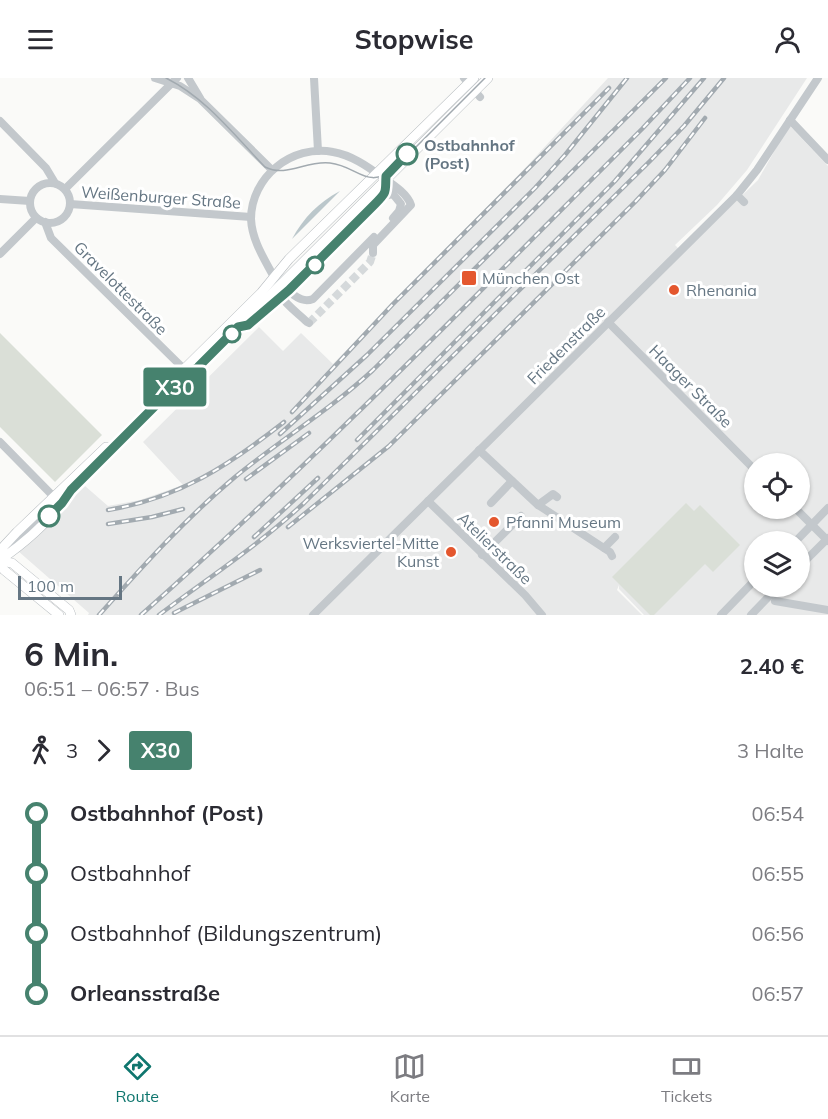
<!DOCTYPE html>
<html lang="de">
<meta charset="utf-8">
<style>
body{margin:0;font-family:Mulish,sans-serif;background:#f7f7f7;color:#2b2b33;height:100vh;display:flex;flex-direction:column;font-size:22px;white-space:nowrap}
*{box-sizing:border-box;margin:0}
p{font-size:20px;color:#7c7c81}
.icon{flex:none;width:33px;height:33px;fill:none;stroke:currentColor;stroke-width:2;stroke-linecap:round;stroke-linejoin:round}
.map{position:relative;height:537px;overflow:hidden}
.panel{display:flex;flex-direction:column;background:#fff;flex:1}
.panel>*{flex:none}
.badge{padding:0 12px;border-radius:4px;font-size:21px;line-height:39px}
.controls{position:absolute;left:744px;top:375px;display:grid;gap:12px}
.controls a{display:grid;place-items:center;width:66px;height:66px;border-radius:50%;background:#fff;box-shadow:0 2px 4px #0004;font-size:30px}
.scale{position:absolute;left:18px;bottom:15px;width:104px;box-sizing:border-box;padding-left:6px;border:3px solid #657683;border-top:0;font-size:16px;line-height:21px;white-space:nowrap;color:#657683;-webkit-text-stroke:4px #fff;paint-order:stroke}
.map>.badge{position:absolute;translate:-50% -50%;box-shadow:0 0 0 3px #fff}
.legs{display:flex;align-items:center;gap:9px;height:66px;padding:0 24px;font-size:20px}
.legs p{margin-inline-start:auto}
.summary{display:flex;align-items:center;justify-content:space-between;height:102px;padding:0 24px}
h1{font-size:33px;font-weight:700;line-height:45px}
ul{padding:0 24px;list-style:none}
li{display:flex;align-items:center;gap:21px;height:60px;font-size:22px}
li i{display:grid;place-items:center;width:9px;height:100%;margin:0 8px;background:currentColor}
li i::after{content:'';width:15px;height:15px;margin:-8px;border:4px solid;border-radius:50%;background:#fff}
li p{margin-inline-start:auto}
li:first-child i{background:linear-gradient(#0000 50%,currentColor 0)}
li:last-child i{background:linear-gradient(currentColor 50%,#0000 0)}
header{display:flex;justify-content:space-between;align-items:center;height:78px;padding:0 24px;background:#fff;font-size:27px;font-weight:700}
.menu{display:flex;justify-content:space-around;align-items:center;height:84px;border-top:2px solid #e1e1e2;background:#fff;font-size:16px;color:#7c7c81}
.menu a{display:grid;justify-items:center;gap:3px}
.menu .selected{color:#0f766e}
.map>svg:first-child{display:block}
</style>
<header><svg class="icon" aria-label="menu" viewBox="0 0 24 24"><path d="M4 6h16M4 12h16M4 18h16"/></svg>Stopwise<svg class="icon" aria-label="person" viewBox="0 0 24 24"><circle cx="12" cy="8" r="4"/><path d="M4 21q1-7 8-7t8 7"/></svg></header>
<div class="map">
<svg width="828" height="537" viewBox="0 0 828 537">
<rect width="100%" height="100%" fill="#fafaf8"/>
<!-- built -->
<path fill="#e8e9e9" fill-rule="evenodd" d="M608 0H807L747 92 717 127 675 167 683 175 758 102 789 47 828 88V537H644L619 511V507L617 512 642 537H88L89 535 18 473 85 408 108 428 140 422 183 407 143 364 259 249 283 273 301 255 333 286 527 88ZM754 386H800V430H754ZM754 464H800V508H754Z"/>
<!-- green -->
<g fill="#dadfd7">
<path d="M0 255 102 357 55 404 0 349Z"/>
<path d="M686 425 694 433 700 427 740 467 713 494 705 486 654 537H650L612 499Z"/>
</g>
<!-- water -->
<path fill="#bbc7cb" d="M340 113 292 161C304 139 318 125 340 113Z"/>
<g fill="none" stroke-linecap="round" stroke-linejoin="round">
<!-- minor-tunnel -->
<path stroke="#d5d9db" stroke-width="8" stroke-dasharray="8 4" stroke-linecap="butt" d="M309 245 370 184 373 175"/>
<defs>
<g id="major">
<path d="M171 304 261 215 289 181 474 0"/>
<path d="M0 477 4 468 17 454 106 369"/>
<path d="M0 482C26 464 54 439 71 412L182 301 198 289 229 258 488 0"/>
<path d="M0 483 12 485 69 532 71 537"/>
<path d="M0 486 4 492 59 537"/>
</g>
</defs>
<!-- major casing -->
<use href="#major" stroke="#b5babe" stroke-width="10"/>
<!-- minor -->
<g stroke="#c3c8cc" stroke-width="8">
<path d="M155 0 180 8 200 21 272 92"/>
<path d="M188 0 200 20"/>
<path d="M314 0 318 73"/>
<path d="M464 0 480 19"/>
<path d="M790 42 828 82"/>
<path d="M0 43 46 90 55 105"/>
<path d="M385 103 393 116 401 126 399 133 393 140"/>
<circle cx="50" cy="125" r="20"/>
<path d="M65 111 177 0"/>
<path d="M737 117 744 124"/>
<path d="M0 121 30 123"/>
<path d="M70 126 251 139"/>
<path d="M45 144 51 160 184 291"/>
<path d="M0 176 36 140"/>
<path d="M276 208C291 210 298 227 313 221L374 159"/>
<path d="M608 244 754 391"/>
<path d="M309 245 307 244C299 236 286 227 281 218 278 213 278 206 275 201 265 182 252 163 251 141 251 99 292 66 333 74 351 77 367 88 382 99 392 106 407 115 411 127L373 167V175"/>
<path d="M239 249 248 247 289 212 383 118 393 116"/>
<path d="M0 364 54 419"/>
<path d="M479 372 538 427 610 474 612 478"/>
<path d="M428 423 525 517 542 537"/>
<path d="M491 425 512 403"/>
<path d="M538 427 553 416 557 419"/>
<path d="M795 430 828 463"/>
<path d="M795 464 828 430"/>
<path d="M14 468 62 418"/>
<path d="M604 470 615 459"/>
<path d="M482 477 521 438"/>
<path d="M800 488 828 460"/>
<path d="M775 523 828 532"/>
<path d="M313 537 737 117 757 92 818 0"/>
<path d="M721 537 754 503"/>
<path d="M751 537 779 508"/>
</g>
<!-- major -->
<use href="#major" stroke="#fff" stroke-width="9"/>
<!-- tram -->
<path stroke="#a2aab0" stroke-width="1.5" d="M166 0C206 20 234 57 265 89 287 100 306 82 330 85 358 88 367 113 395 90L485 0"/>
<defs>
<g id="rail">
<path d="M292 334 393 226 609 10"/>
<path d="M280 356 367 277 535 110 565 77 627 0"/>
<path d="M357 362 615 103 704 0"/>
<path d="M246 401 309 355"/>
<path d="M108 432C179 420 228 388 284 344"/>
<path d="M108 446 152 439 183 431"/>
<path d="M288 449 389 368 635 124 665 92 705 40"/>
<path d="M254 459 318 400"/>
<path d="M174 535 260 492"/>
<path d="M99 537C142 489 185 441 235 399 280 362 330 332 373 292L666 0"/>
<path d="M141 537C315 383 478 215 642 51L690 0"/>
<path d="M159 537C208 500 259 467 304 425L650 83 684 48 724 0"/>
</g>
</defs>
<!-- rail casing -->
<use href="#rail" stroke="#a2aab0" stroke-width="4.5"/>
<!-- rail -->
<use href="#rail" stroke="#fff" stroke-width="2" stroke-dasharray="7" stroke-linecap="butt"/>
</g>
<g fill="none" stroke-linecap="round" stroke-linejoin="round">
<defs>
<path id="line-1" d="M49 438 62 425 71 412 182 301 198 289 238 249 248 247 289 212 375 126C388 113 385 114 386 98L407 76"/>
</defs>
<!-- line-1 casing -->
<use href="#line-1" stroke="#fff" stroke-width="14"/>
<!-- line-1 -->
<use href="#line-1" stroke="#46826e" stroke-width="9"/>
</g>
<!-- markers -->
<g fill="#fff" stroke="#46826e" stroke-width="3">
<circle cx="407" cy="76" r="10"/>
<circle cx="315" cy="187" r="8"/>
<circle cx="232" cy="256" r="8"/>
<circle cx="49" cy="438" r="10"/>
</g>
<g fill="#e4572e" stroke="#fff" stroke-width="2">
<rect x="461" y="192" width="16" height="16" rx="3"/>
<circle cx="674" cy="212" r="6"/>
<circle cx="494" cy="444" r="6"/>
<circle cx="451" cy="474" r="6"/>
</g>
<g text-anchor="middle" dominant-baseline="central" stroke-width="6" stroke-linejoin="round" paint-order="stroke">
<!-- stop labels -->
<g font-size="16" font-weight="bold" fill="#657683" stroke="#fff" text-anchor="start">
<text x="424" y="67">Ostbahnhof<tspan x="424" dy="18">(Post)</tspan></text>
</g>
<!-- street labels -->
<g font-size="16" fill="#657683" stroke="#fff">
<text transform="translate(161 119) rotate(4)">Weißenburger Straße</text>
<text transform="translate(121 210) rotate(45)">Gravelottestraße</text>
<text transform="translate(566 267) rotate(-45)">Friedenstraße</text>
<text transform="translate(691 308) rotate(45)">Haager Straße</text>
<text transform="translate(495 470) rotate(44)">Atelierstraße</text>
</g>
<!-- poi labels -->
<g font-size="16" fill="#657683" stroke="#fff" text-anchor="start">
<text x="482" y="200">München Ost</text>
<text x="686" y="212">Rhenania</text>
<text x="506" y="444">Pfanni Museum</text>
<text x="439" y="465" text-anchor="end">Werksviertel-Mitte<tspan x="439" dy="18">Kunst</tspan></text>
</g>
</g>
</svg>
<div class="controls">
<a><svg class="icon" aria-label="locate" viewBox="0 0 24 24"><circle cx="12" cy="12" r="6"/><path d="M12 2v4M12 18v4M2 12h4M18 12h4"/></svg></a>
<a><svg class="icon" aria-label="layers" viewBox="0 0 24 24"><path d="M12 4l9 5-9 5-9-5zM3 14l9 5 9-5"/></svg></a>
</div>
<div class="scale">100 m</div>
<b class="badge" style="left:175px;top:309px;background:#46826e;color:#fff">X30</b>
</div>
<section class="panel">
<div class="summary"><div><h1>6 Min.</h1><p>06:51 – 06:57 · Bus</p></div><b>2.40 €</b></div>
<div class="legs"><svg class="icon" aria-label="walk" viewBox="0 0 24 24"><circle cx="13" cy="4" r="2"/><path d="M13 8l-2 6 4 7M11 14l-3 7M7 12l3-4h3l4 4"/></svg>3<svg class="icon" aria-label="forward" viewBox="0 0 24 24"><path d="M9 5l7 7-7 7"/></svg><b class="badge" style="background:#46826e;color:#fff">X30</b><p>3 Halte</p></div>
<ul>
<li><i style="color:#46826e"></i><b>Ostbahnhof (Post)</b><p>06:54</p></li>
<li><i style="color:#46826e"></i><span>Ostbahnhof</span><p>06:55</p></li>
<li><i style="color:#46826e"></i><span>Ostbahnhof (Bildungszentrum)</span><p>06:56</p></li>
<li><i style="color:#46826e"></i><b>Orleansstraße</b><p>06:57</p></li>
</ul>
</section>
<nav class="menu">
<a class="selected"><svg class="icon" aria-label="directions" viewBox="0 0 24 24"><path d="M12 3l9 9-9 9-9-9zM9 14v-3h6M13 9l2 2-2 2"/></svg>Route</a>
<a><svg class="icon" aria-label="map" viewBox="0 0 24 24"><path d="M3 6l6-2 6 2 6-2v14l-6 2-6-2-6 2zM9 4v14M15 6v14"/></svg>Karte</a>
<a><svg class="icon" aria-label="tickets" viewBox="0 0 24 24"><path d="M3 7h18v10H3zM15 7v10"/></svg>Tickets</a>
</nav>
